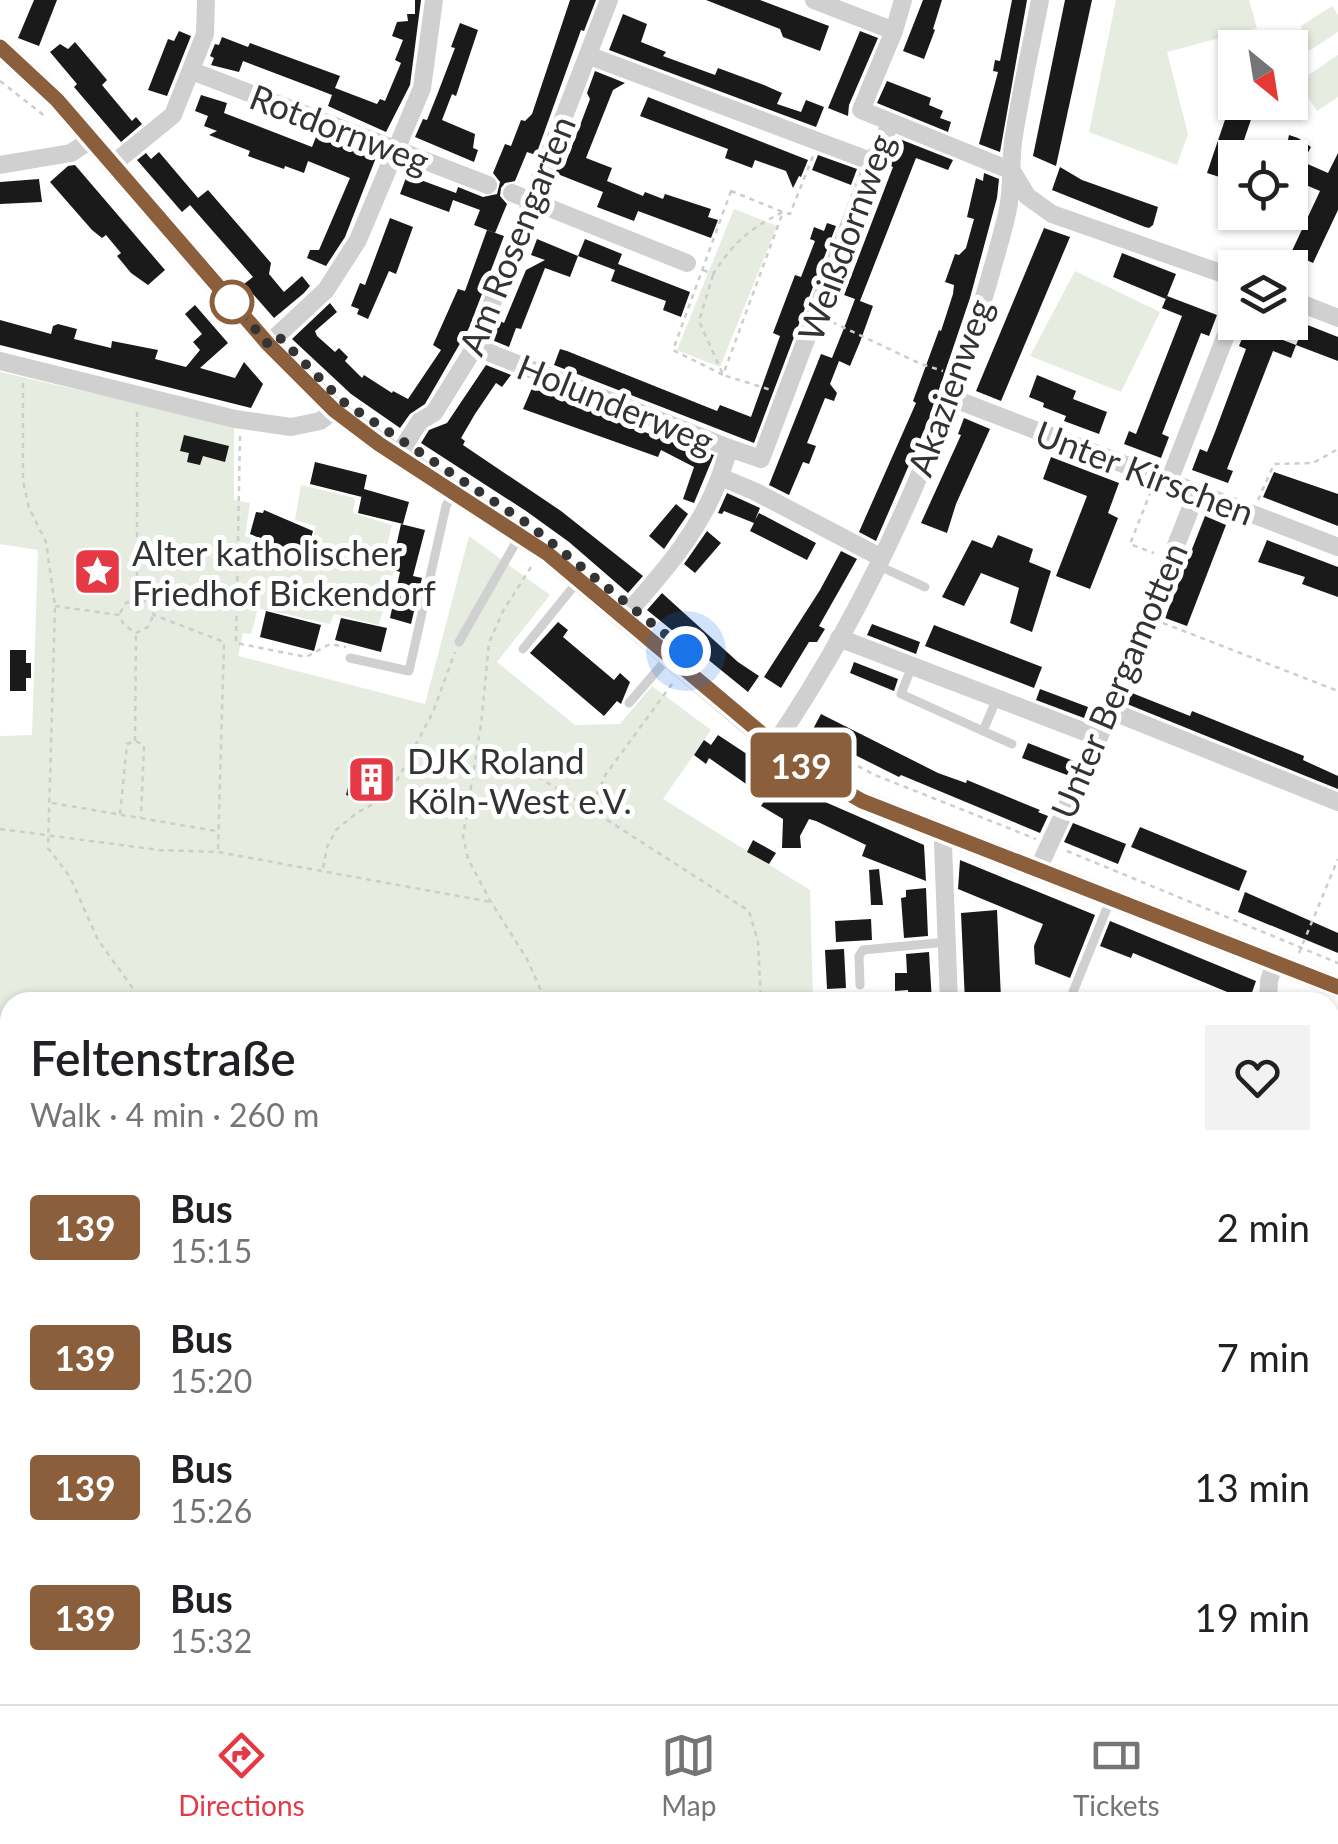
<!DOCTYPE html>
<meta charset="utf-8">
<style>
body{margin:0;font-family:Lato,sans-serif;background:#f2f2f2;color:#202124;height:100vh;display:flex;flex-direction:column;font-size:38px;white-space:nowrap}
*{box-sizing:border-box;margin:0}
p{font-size:32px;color:#757577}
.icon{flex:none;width:55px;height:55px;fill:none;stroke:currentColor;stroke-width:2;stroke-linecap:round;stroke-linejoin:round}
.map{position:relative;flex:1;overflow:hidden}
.details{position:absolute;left:0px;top:992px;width:1340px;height:712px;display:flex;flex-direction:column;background:#fff;border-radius:30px 30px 0 0;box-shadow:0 2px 8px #0004}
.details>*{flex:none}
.badge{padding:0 20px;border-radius:8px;font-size:35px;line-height:65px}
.needle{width:65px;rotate:150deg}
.buttons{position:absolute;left:1218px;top:30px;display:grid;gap:20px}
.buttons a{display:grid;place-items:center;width:90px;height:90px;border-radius:0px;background:#fff;box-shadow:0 2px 8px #0004;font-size:50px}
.you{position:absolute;width:50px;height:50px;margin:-25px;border:8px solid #fff;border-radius:50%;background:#1a73e8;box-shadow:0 0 0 15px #1a73e833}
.map>.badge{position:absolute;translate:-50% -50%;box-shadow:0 0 0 5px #fff}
.round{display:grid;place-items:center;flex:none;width:105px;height:105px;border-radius:0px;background:#f2f2f2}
.summary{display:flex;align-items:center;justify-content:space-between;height:170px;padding:0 30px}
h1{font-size:48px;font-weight:600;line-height:75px}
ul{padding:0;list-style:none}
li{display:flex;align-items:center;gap:30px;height:130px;padding:0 30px}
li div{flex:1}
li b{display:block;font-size:38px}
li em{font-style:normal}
li .badge{min-width:110px;font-weight:700;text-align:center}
.tabs{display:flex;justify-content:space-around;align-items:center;height:140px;border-top:2px solid #e0e0e0;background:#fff;font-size:28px;color:#757577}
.tabs a{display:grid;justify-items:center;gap:5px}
.tabs .selected{color:#e63946}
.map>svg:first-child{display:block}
</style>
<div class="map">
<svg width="1338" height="1704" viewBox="0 0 1338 1704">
<rect width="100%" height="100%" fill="#fff"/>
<!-- green -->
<g fill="#e6ecdf">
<path d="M1116 0H1249L1257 28 1167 52 1188 134 1177 165 1089 132Z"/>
<path d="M1332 6 1338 15V32L1309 51 1301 26Z"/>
<path d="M1338 55V97L1317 111 1298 82Z"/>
<path d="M734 209 777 226 720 367 677 350Z"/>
<path d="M1075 271 1160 312 1121 392 1030 356Z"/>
<path d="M0 372 234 426V500L250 503 245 536 261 542 260 559 281 564 284 552 299 556 300 552 309 554 316 526 295 520 301 485 355 498 353 513 392 525 382 566 394 569 379 625 334 614 330 624 258 608 251 634 243 633 238 656 425 704 469 536 550 595 497 662 575 725 620 724 652 686 711 730 663 799 810 890 813 1002H10V1261L0 1241V736L32 735 38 550 0 544Z"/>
</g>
<!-- building -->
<g fill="#1a1a1a">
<path d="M34 0H57L39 46 18 38Z"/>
<path d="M415 0H421L410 85 386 132 328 106 332 95 314 88 243 61 239 72 211 65 214 58 210 56 215 44 219 45 222 37 248 47 250 43 340 76 335 88 377 104 380 99 385 101 401 63 395 60 403 40 392 36 397 22 408 21 407 14H415Z"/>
<path d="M570 0H596L584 31 581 30 536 155 527 152 515 181 505 183 501 188 500 196 507 204 495 233 474 225 480 210 453 200 449 212 400 194 407 175 456 193 458 187 483 197 497 194 500 182 493 173 505 144 511 146 521 120 525 121 532 114Z"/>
<path d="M706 0H760L829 26 820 51 783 37 780 29Z"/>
<path d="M923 0H942L933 29 935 30 924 59 903 51Z"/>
<path d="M1012 0H1027L1000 152 979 144 998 72 993 71 995 60 1000 61Z"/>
<path d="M1065 0H1092L1056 166 1033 156Z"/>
<path d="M623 14 647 24 641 42 666 52 663 56 715 75 718 68 764 85 782 93 777 104 801 112 806 100 824 107 816 127 609 50Z"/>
<path d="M460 23 478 30 456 96 452 94 442 120 475 134 473 148 478 150 474 162 415 137 423 119 427 120 437 95 455 48 451 47Z"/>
<path d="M179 31 191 36 167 96 148 90 168 39 174 41Z"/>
<path d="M860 31 878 38 849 105 848 116 828 108Z"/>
<path d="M75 42 107 80 102 85 132 121 136 117 142 124 121 142 74 87 77 84 50 52 60 44 68 49Z"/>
<path d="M595 71 625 83 613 90 586 158 612 168 607 181 643 196 645 192 663 199 665 194 711 209 708 217 718 220 711 238 638 211 634 221 597 207 603 192 555 173 561 160 566 162 590 99 587 93Z"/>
<path d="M887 81 931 98 929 105 943 111 940 118 951 122 948 132 877 103Z"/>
<path d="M201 95 227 103 224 113 312 147 316 137 377 155 345 237 326 266 307 258 310 250H319L350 178 308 161 304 173 285 166 284 169 248 156 250 151 209 135 217 131 204 126 208 116 195 111Z"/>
<path d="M648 97 808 160 801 177 799 176 793 188 786 171 755 160 752 168 725 158 728 149 640 116Z"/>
<path d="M1231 102H1257L1244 140 1285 154 1289 135 1298 138 1311 147 1303 162 1328 173 1338 153V210L1313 263 1291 253 1320 191 1294 180 1290 186V158H1235V182L1207 173Z"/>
<path d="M897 138 953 160 948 170 916 158 860 301 873 306 860 342 850 366 839 361 830 384 837 393 834 401 825 398 807 443 816 446 809 464 803 462 789 495 769 485 821 354 832 358 846 323 855 299 844 295 893 167 886 164Z"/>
<path d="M159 152 198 198 208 190 271 263 269 274 284 292 302 276 310 286 304 293 274 318 244 284 253 277 190 205 198 198 182 212 137 160 146 153 151 159Z"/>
<path d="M818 155 857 169 851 185 812 170Z"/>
<path d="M75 165 165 270 148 285 131 273 117 256 121 253 106 235 102 238 92 230 50 182 68 166Z"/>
<path d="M1060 167 1082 180 1158 207 1153 225 1149 228 1145 227 1052 190Z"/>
<path d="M984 173 999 179 997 198 970 298 929 419 876 541 859 532 916 403 913 401 939 330 941 331 953 294 954 285 945 282 955 254 959 255 966 248 974 219 967 217 976 178 983 181Z"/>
<path d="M39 179 42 202 0 204V182Z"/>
<path d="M390 218 413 227 396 274 389 271 368 319 357 314 359 309 351 306 360 283 365 285Z"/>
<path d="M827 223 836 226 754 443 554 365 560 349 567 351 717 411 720 405 751 417 780 336 773 333 795 275 801 277 815 241 810 239 814 227 824 231Z"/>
<path d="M1044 228 1070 237 1001 401 976 391Z"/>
<path d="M487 230 504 236 469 328 425 404 410 414 400 428 351 394 292 339 330 303 337 312 315 331 317 336 335 352 339 348 348 357 345 361 362 378 364 375 392 393 393 391 408 399 441 350 433 345 458 289 465 291Z"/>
<path d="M537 239 578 256 585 239 622 254 618 264 690 292 681 317 663 310 666 301 611 281 615 270 578 256 570 277 545 268 521 329 516 328 509 347 492 340 500 321 504 323 526 270 545 260 531 255Z"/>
<path d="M1122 253 1176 274 1166 299 1113 277Z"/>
<path d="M1167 296 1217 315 1209 336 1201 333 1162 434 1169 437 1161 458 1124 444 1129 431 1136 434 1182 316 1162 308Z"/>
<path d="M195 305 228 343 200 368 235 378 244 362 263 384 251 408 0 345V320L51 334 53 326 58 324 77 329 74 339 111 348 112 341 158 350 155 359 186 367 200 350 193 342 202 334 185 314Z"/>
<path d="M1305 324 1338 337V361L1296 345 1291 358 1273 351 1227 469 1233 471 1228 483 1192 470 1200 449 1207 452 1215 432 1246 349 1239 346 1247 326 1296 345Z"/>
<path d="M486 365 511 375 502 387 496 383 475 414 461 438 465 441 463 445 561 511 643 576 628 593 569 542 526 511 421 443 429 430 447 423Z"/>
<path d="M1037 375 1076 391 1073 399 1107 412 1099 434 1064 421 1066 416 1043 407 1044 403 1029 397Z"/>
<path d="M532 388 665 440 714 455 694 503 683 499 694 467 661 450 658 457 523 409Z"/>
<path d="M964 418 990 429 956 504 947 533 921 523 961 435 958 434Z"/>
<path d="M184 435 229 446 225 462 203 456 200 465 187 462 189 453 180 451Z"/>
<path d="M1051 457 1119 483 1108 513 1118 518 1090 589 1056 576 1087 496 1043 479Z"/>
<path d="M315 462 367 475 364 489 409 502 403 524 358 513 362 494V497L310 484Z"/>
<path d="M1274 472 1338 494V526L1263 497Z"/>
<path d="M727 493 760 508 755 520 759 513 816 543 807 560 750 531 754 523 724 511 722 514 718 513Z"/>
<path d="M676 504 688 514 664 549 649 536Z"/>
<path d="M264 510 313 531 307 553 284 551 282 559 269 555 272 543 250 534 256 512 263 513Z"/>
<path d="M1205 516 1226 525 1187 626 1165 618Z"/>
<path d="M401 524 425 530 413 576 422 578 411 624 390 618 400 572 391 569Z"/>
<path d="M707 531 721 543 695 573 684 564Z"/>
<path d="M998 535 1033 549 1029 562 1051 571 1032 632 1010 623 1019 588 981 573 964 606 942 597 972 540 992 548Z"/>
<path d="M1267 540 1338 567V597L1302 584 1305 577 1258 562Z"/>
<path d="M841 551 857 559 819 626 825 629 817 642H809L781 688 764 677 820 590Z"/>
<path d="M662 593 738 662 759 676 748 692 647 610Z"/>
<path d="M266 611 321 625 314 651 260 637Z"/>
<path d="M341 618 387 628 381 652 335 640Z"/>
<path d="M558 622 568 630 563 637 614 680 620 673 630 682 621 704 617 701 604 716 530 653Z"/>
<path d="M872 624 920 642 916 654 867 635Z"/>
<path d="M934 625 1042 667 1034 688 925 646Z"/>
<path d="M10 650H26V663H31V678H26V691H10Z"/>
<path d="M854 662 898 679 894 691 850 673Z"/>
<path d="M1040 689 1088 707 1084 718 1036 700Z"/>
<path d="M1132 693 1190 716 1192 711 1304 756 1303 760 1338 776V789L1127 704Z"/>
<path d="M821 714 938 773 966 783 967 780 1040 810 1038 812 1048 816 1040 833 901 775 899 777 825 740 827 738 812 731Z"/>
<path d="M718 735 794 785 793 788 924 845 926 881 862 856 866 845 816 821 809 819 800 836 801 848H782L783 819 761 806 766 798 709 758 706 764 694 755 704 740 711 745Z"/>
<path d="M1028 743 1074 761 1067 775 1022 758Z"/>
<path d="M352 771 389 779 386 791 366 787 358 798 346 795Z"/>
<path d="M1073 823 1126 844 1118 864 1064 842Z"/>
<path d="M1140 827 1247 871 1239 891 1131 847Z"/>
<path d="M753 840 776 853 769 864 747 852Z"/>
<path d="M960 860 1095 915 1070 978 1035 964 1034 946 1043 924 958 889Z"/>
<path d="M879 869 883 905H871L869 870Z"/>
<path d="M926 888 928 936 904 938 901 898 906 897V890Z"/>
<path d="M1245 892 1338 933V953L1238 912Z"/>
<path d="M997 910 1001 999 965 1002 961 913Z"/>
<path d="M871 919 872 940 836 942 835 921Z"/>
<path d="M1110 921 1256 981 1249 1001 1133 953 1131 958 1100 946Z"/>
<path d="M844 949 846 988 827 989 825 950Z"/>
<path d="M929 952 932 1002H909L908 990 895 991V973H907L906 954Z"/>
</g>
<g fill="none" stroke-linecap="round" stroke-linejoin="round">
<!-- path -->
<g stroke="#cdcdcd" stroke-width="2.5" stroke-dasharray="5 5" stroke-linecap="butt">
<path d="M0 81 46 117"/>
<path d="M731 191 783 212 723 375 673 350Z"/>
<path d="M703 270 713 274C734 242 749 229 783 212L790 214 813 156"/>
<path d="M713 275 699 321 721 370 723 375 771 390"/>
<path d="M832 322 921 364 943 371"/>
<path d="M23 383V481L29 508 46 542 55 606 48 848 70 877 98 940 137 994 148 1002"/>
<path d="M137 412V598L150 603 154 615 224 642 218 852"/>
<path d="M240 436 236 643 306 657 330 644 346 647"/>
<path d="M1151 491 1130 544 1154 553"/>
<path d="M1258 500 1274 464 1313 463 1338 449"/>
<path d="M531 567 503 611 489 643 481 725 463 836 468 859 491 902 527 959 546 1002"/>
<path d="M55 606 119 615 124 625 136 633 148 627 153 616"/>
<path d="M120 613 126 603 136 599"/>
<path d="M1163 623 1338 691"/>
<path d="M672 684 606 774 590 809 749 911 758 942 761 1002"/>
<path d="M135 741 136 634"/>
<path d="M812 749 827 750 875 775 1036 839"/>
<path d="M538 777 589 808"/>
<path d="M52 803 216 831"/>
<path d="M120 814 127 744 135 741 144 745 141 818"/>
<path d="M0 829 159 850 218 852 491 902"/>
<path d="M1067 851 1338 963"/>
<path d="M323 868 327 847 336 830 358 812 383 799 393 788 433 712 455 652"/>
<path d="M1299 953 1338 859"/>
<path d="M1330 1067 1338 1069"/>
<path d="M1330 1160 1338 1159"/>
<path d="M379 1695 385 1704"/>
<path d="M448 1695 455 1704"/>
<path d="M604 1695 610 1704"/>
<path d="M660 1695 666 1704"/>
<path d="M1293 1695 1296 1704"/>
<path d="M0 1698 2 1704"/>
</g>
<!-- service -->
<g stroke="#d0d0d0" stroke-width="9">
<path d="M879 566 925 587"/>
<path d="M459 642 519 537"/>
<path d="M523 649 578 581"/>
<path d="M350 658 409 671 446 506 453 493"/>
<path d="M912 666 901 694 983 731 997 698"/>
<path d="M629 703 667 659"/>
<path d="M983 731 1012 744"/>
<path d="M860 985 859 956 863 950 947 942"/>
<path d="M1069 1002 1111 898"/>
<path d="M639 1695 647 1704"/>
<path d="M55 1704 72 1695"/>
</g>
<!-- minor -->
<g stroke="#d0d0d0" stroke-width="18">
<path d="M814 0 894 31"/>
<path d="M590 56 873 162"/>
<path d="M192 71 488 185"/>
<path d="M891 122 1012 171 1027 196 1052 214 1235 278"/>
<path d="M113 164 173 115 205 34 206 0"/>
<path d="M0 165 71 153 92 139"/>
<path d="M512 193 687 263"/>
<path d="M1290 299 1338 318"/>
<path d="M268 344 326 290 358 240 422 88 434 0"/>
<path d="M475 347 729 448 720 477 754 491 880 557"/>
<path d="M0 361 235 419 291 427 320 421 335 410"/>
<path d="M952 398 1338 547"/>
<path d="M729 448 761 459 873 162 891 122 861 110 894 31 903 0"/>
<path d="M398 455 420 421 434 413 475 347 609 0"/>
<path d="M1169 481 1235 312"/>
<path d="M622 619C661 575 699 533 720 477"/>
<path d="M839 638 1098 737"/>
<path d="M1111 711 1338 802"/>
<path d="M774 745C880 590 960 399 1006 218 1013 193 1010 167 1013 142 1020 95 1031 47 1040 0"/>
<path d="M947 833 943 844 949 1002"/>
<path d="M1038 869 1111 711 1197 492"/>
<path d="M1268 1002 1269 981 1275 961"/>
<path d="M1330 1231H1338"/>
<path d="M1330 1392 1338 1428"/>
<path d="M1330 1468 1336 1453 1338 1428"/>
<path d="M0 1583 10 1598"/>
<path d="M0 1635 10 1632"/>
<path d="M1330 1660H1338"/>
<path d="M72 1695 77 1704"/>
<path d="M301 1695 307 1704"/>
<path d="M530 1695 536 1704"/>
<path d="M949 1695 956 1704"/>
<path d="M1180 1695 1185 1704"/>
<path d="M755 1704 772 1695"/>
</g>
<!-- tertiary -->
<path stroke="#d0d0d0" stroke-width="22" d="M0 47 57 100 268 344 335 410 379 443 548 554 774 745 806 769 862 801 1338 987"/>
</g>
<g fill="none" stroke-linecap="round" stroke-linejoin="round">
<defs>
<path id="line" d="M0 47 57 100 268 344 334 410 379 444 548 554 774 744 806 769 862 801 1338 987"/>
</defs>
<!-- line casing -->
<use href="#line" stroke="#fff" stroke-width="22"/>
<!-- line -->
<use href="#line" stroke="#8b5e3c" stroke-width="15"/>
<!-- walk -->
<path stroke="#333" stroke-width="10" stroke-dasharray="0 18" d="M232 302 268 344 278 336 342 401 528 524 686 651"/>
</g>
<!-- icons -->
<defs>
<symbol id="sight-square" viewBox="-11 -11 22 22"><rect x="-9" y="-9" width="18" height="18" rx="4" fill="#e63946" stroke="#fff"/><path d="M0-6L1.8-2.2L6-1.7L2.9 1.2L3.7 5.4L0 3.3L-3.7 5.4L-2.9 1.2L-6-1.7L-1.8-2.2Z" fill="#fff"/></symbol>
<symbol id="building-square" viewBox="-11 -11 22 22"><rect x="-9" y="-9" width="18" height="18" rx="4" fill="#e63946" stroke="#fff"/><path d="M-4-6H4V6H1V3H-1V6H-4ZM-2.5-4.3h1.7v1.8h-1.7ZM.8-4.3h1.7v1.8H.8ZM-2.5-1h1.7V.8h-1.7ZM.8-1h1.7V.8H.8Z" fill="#fff"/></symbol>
</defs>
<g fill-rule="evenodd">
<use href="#sight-square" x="70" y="544" width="55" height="55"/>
<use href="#building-square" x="344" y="752" width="55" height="55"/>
</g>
<!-- markers -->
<circle fill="#fff" stroke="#8b5e3c" stroke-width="5" cx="232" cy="302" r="20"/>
<g text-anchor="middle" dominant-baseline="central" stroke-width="10" stroke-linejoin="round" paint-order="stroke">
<!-- street labels -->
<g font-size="35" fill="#333" stroke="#fff">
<text transform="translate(340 128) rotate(21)">Rotdornweg</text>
<text transform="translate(516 235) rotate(-68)">Am Rosengarten</text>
<text transform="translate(845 237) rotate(-70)">Weißdornweg</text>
<text transform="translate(949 387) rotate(-70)">Akazienweg</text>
<text transform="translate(616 403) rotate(22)">Holunderweg</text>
<text transform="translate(1145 472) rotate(21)">Unter Kirschen</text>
<text transform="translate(1118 680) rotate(-67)">Unter Bergamotten</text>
</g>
<!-- poi labels -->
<g font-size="35" fill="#333" stroke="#fff" text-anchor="start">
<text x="132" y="552">Alter katholischer<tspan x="132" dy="40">Friedhof Bickendorf</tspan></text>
<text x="407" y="760">DJK Roland<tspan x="407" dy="40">Köln-West e.V.</tspan></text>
</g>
</g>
</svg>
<div class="buttons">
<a><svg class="needle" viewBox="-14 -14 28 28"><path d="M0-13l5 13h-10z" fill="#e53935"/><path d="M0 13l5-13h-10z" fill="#757577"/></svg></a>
<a><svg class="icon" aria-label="locate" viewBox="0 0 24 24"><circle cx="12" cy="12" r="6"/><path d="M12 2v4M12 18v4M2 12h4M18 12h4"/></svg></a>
<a><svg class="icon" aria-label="layers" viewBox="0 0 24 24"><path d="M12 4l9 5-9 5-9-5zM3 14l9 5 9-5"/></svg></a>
</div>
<div class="you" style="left:686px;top:651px"></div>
<b class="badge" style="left:801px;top:765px;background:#8b5e3c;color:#fff">139</b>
<section class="details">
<div class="summary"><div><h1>Feltenstraße</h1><p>Walk · 4 min · 260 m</p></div><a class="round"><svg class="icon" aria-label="heart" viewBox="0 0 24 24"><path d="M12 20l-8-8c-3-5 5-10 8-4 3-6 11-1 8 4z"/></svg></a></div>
<ul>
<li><span class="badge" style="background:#8b5e3c;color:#fff">139</span><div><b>Bus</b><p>15:15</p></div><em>2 min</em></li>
<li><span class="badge" style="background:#8b5e3c;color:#fff">139</span><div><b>Bus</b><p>15:20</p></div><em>7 min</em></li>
<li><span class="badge" style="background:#8b5e3c;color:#fff">139</span><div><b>Bus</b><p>15:26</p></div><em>13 min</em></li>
<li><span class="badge" style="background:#8b5e3c;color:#fff">139</span><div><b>Bus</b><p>15:32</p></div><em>19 min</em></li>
</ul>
</section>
</div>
<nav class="tabs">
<a class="selected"><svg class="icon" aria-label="directions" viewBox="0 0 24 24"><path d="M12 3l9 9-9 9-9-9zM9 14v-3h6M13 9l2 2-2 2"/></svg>Directions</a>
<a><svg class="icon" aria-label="map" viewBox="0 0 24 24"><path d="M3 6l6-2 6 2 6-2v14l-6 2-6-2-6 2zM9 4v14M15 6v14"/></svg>Map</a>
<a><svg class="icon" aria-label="tickets" viewBox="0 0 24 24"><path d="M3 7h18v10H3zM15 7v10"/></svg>Tickets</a>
</nav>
